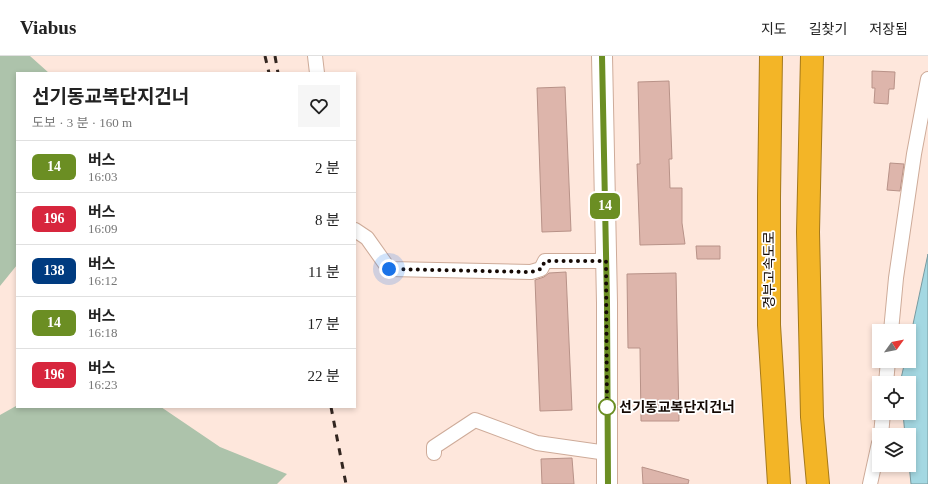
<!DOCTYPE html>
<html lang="ko">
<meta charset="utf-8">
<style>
body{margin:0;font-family:"Times New Roman","Noto Sans KR",serif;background:#f6f6f6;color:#222;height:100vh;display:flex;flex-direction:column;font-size:15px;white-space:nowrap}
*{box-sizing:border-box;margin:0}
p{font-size:13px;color:#767676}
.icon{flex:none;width:22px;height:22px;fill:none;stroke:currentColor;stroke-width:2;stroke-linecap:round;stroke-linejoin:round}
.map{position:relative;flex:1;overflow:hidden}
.details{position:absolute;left:16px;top:16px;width:340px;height:336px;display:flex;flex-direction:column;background:#fff;border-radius:0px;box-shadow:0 2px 6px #0003}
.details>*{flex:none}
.badge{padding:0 8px;border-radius:6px;font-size:14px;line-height:26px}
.needle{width:26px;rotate:57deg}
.controls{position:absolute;left:872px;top:268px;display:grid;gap:8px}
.controls a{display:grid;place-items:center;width:44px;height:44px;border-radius:0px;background:#fff;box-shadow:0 2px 6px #0003;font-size:20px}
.you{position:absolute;width:20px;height:20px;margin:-10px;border:3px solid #fff;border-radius:50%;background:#1a73e8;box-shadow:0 0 0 6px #1a73e833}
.map>.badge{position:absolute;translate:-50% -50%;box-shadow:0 0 0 2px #fff}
.round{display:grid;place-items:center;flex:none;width:42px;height:42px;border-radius:0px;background:#f6f6f6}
.overview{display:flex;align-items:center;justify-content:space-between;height:68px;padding:0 16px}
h1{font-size:19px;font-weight:700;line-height:30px}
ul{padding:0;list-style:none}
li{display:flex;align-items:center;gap:12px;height:52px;padding:0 16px;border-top:1px solid #e0e0e0}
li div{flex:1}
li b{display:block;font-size:15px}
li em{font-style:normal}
li .badge{min-width:44px;font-weight:700;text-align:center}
header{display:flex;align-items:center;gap:24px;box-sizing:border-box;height:56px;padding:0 20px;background:#fff;border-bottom:1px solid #e0e0e0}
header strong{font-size:19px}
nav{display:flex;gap:22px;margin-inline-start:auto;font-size:14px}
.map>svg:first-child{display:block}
</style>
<header>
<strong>Viabus</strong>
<nav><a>지도</a><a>길찾기</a><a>저장됨</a></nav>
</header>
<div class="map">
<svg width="928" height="428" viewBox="0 0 928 428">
<rect width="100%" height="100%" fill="#fee7dc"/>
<!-- green -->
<g fill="#adc3ab">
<path d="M0 0H30L49 17H17V209L0 230Z"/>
<path d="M16 350 17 351H161L220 391 287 418 277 428H0V359Z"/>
</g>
<!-- water -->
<path fill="#a4d8e2" stroke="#799a9f" d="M928 198V428H911L909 408V379H905L903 357H909V327H900L905 305H909V287Z"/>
<!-- building -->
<g fill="#ddb5ab" stroke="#b89288">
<path d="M872 15 895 16 894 33H889L888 48 874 47 875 32H872Z"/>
<path d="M669 25 672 103H669L670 132H682V167L685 188 640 189 637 108H640L638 26Z"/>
<path d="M565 31 571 175 542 176 537 32Z"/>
<path d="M890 107 904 108 900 135 887 134Z"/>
<path d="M696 190H720V203H697Z"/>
<path d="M566 216 572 354 540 355 535 224 544 221 549 217Z"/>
<path d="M676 217 679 365H641L640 292H628L627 218Z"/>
<path d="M572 402 574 428H542L541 403Z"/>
<path d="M642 411 689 424 688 428H643Z"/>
</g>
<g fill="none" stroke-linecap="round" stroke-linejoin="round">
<defs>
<g id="street">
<path d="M315 0 317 17"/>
<path d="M355 174 367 182 389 213 531 216 541 213 545 205H606"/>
<path d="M891 275 896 222 914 98 928 23"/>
<path d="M886 327 888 305"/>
<path d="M881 379 883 357"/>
<path d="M434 397V391L475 364 537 387 607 397"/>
<path d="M870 428 879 387"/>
</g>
<path id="secondary" d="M602 0 607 247V428"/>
<g id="highway">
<path d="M771 0 769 141V269L779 428"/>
<path d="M812 0 808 176 812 361 818 428"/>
</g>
</defs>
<!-- street casing -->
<use href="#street" stroke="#ceab99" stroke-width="16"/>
<!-- secondary casing -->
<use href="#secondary" stroke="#ceab99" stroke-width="22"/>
<!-- highway casing -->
<use href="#highway" stroke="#a5791b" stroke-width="24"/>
<!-- street -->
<use href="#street" stroke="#fff" stroke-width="14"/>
<!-- secondary -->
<use href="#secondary" stroke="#fff" stroke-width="20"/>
<!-- highway -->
<use href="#highway" stroke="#f3b527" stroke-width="22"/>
<!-- rail -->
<g stroke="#332620" stroke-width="3" stroke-dasharray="7 7" stroke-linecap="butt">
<path d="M265 0 269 17"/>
<path d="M275 0 278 17"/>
<path d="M331 351 346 428"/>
</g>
</g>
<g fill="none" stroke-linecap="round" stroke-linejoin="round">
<defs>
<path id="line" d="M602 0 607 247 608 428"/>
</defs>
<!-- line casing -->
<use href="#line" stroke="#fff" stroke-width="9"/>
<!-- line -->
<use href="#line" stroke="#6b8e23" stroke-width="6"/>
<!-- walk -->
<path stroke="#140904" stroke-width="4" stroke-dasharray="0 7.2" d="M389 213 531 216 541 213 545 205H606L607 352V351"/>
</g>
<!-- markers -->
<circle fill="#fff" stroke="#6b8e23" stroke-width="2" cx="607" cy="351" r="8"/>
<g text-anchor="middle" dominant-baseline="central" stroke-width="3.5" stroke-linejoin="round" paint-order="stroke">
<!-- street labels -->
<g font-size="14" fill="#140904" stroke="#fff">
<text transform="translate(769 214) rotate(-90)">경부고속도로</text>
</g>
<!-- stop labels -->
<g font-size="14" font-weight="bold" fill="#140904" stroke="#fff" text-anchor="start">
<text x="619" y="351">선기동교복단지건너</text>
</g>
</g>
</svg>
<div class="controls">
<a><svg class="needle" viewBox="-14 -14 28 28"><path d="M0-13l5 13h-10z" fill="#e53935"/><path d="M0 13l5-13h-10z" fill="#767676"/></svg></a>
<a><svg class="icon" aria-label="locate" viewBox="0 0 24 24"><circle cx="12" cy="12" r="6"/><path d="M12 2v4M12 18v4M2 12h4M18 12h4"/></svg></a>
<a><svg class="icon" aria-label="layers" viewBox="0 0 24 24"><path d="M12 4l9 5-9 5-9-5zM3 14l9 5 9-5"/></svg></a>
</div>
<div class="you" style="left:389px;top:213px"></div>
<b class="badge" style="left:605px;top:150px;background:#6b8e23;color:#fff">14</b>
<section class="details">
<div class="overview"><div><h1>선기동교복단지건너</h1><p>도보 · 3 분 · 160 m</p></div><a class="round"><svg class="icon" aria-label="heart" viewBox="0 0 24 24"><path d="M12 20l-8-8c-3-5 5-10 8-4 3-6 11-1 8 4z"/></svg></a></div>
<ul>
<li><span class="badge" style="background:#6b8e23;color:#fff">14</span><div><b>버스</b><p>16:03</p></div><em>2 분</em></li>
<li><span class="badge" style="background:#d7263d;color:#fff">196</span><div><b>버스</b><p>16:09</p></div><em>8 분</em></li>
<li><span class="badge" style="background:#003b80;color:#fff">138</span><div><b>버스</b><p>16:12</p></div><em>11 분</em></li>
<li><span class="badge" style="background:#6b8e23;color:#fff">14</span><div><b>버스</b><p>16:18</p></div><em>17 분</em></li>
<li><span class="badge" style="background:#d7263d;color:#fff">196</span><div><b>버스</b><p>16:23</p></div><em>22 분</em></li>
</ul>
</section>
</div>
